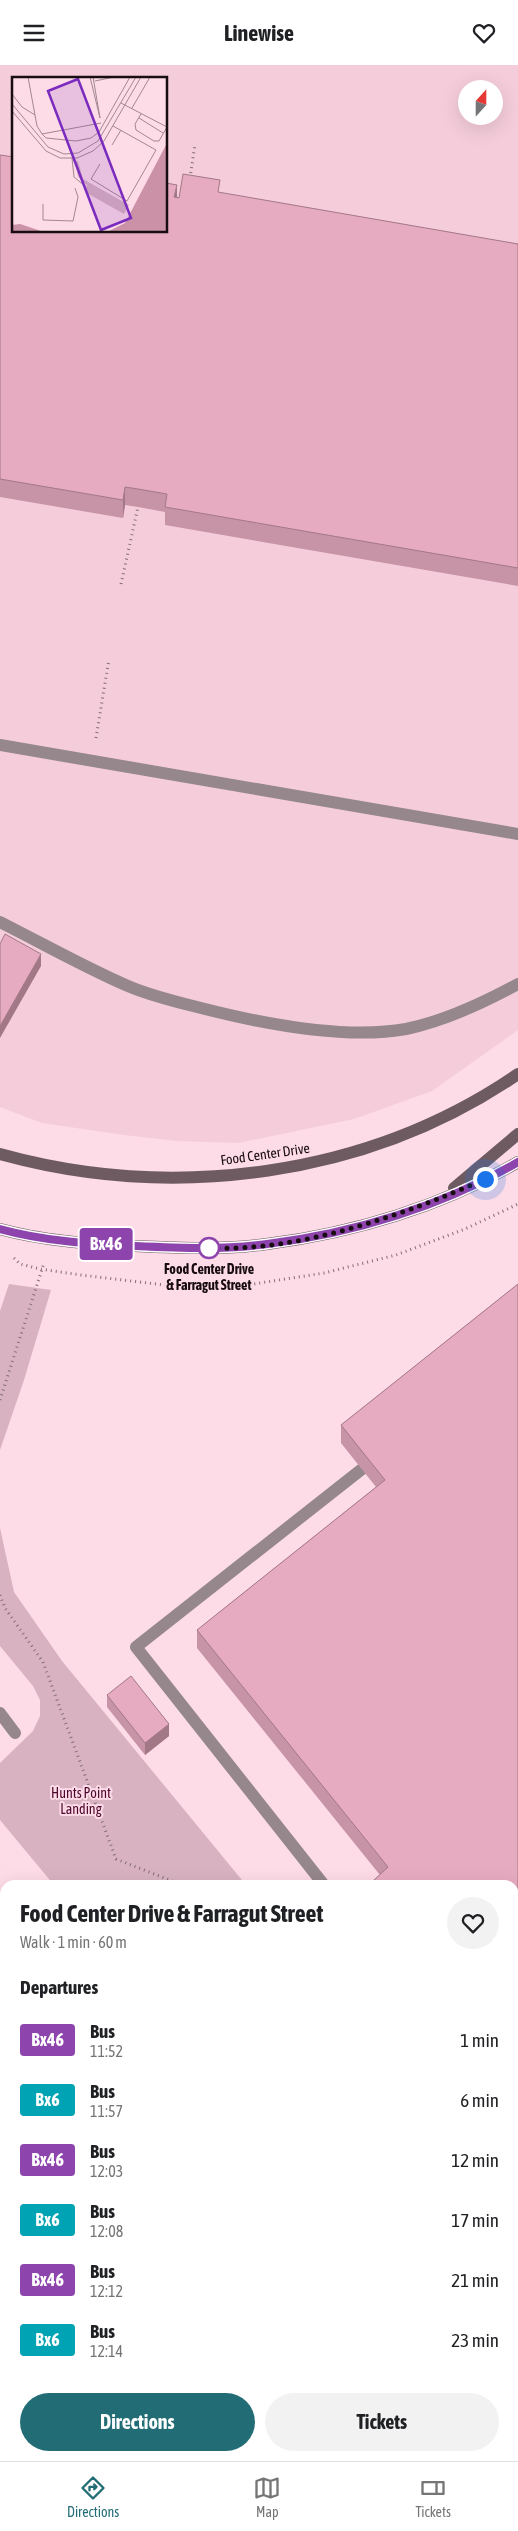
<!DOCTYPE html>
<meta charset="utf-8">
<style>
body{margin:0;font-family:"Asap Condensed",sans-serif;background:#f2f2f2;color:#202124;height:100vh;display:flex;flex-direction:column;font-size:19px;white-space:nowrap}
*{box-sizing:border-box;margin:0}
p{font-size:16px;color:#757577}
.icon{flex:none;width:28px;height:28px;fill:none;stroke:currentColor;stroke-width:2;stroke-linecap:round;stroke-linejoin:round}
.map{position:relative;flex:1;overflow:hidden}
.details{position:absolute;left:0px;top:1815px;width:519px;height:581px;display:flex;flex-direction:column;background:#fff;border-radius:15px 15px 0 0;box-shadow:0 5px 20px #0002}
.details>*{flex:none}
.badge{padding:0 10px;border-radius:4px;font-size:18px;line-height:32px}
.needle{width:32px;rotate:21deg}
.tools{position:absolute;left:458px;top:15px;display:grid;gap:10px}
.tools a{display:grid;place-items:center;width:45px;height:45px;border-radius:50%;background:#fff;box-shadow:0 5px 20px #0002;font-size:25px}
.you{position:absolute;width:25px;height:25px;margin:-12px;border:4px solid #fff;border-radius:50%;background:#1a73e8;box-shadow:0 0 0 8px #1a73e833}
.map>.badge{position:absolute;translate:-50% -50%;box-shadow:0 0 0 2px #fff}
h2{padding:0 20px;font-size:19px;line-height:45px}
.round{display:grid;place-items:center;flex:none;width:52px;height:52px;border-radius:26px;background:#f2f2f2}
.head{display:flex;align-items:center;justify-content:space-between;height:85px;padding:0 20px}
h1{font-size:24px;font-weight:700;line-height:38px}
.primary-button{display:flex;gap:10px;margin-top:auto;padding:10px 20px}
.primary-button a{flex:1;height:58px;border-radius:30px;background:#226d75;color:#fff;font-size:20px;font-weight:700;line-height:58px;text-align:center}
.primary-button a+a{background:#f2f2f2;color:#202124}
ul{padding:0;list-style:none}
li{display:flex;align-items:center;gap:15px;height:60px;padding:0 20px}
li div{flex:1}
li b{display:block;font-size:19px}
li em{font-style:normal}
li .badge{min-width:55px;font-weight:700;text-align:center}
header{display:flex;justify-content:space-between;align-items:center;height:65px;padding:0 20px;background:#fff;font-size:22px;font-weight:700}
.tab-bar{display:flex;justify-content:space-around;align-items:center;height:70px;border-top:1px solid #e0e0e0;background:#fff;font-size:14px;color:#757577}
.tab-bar a{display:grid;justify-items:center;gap:2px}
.tab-bar .current{color:#226d75}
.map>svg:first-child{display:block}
</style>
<header><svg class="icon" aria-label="menu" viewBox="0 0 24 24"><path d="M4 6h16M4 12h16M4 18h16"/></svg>Linewise<svg class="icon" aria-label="heart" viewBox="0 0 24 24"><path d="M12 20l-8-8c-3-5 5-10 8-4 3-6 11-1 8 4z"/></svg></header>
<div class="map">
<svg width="518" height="2396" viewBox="0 0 518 2396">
<rect width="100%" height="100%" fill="#fddbe7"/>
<!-- built -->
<path fill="#f5ccda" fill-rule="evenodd" d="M0 0H518V965L432 1026 354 1054 238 1078 177 1076 124 1070 42 1058 0 1042ZM14 14H166V166H14ZM466 24H494V51H466Z"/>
<!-- green -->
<g fill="#d8b2c0">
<path d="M9 1219 51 1225 24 1315 0 1385V1246Z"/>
<path d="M0 1463 14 1527 62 1596 246 1820H54L0 1755V1698L33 1666 40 1651V1635L33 1621 0 1581Z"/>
<path d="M514 2145 518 2151V2224L514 2228Z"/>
</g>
<!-- water -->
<path fill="#cb91a6" d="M518 2336V2396H446L452 2391H514V2340Z"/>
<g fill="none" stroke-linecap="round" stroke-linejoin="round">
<!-- path -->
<g stroke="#846e76" stroke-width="3" stroke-dasharray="1 4" stroke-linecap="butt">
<path d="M190 113 195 79"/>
<path d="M121 519 138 442"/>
<path d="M96 673 109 594"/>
<path d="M14 1193 20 1199 40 1204 81 1210 198 1224 228 1223 324 1208 396 1190 465 1164 518 1139"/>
<path d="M0 1335 44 1198"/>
<path d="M0 1530 5 1543 43 1597 116 1794 182 1820"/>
<path d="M514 2179 518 2183"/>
</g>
<!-- service -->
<g stroke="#95878c" stroke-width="12">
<path d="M0 680 518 769"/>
<path d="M0 857C42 878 84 902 128 921 151 931 177 937 201 943 260 958 345 975 406 964 445 956 483 938 518 919"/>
<path d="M324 1820 136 1582 362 1404"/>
<path d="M514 2061 518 2066"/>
</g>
<!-- minor -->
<path stroke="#95878c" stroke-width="12" d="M0 1648 15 1668"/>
<!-- secondary -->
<g stroke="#6e5b62" stroke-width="12">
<path d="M0 1089C174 1137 368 1112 518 1009"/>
<path d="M454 1123 518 1069"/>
<path d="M0 1164C44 1176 90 1179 135 1181 179 1183 224 1185 267 1179 354 1168 443 1141 518 1097"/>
</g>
</g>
<!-- wall -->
<g fill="#c793a6">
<path d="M0 90 177 132 179 133 220 128 518 179V521L165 460V447L138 442 125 440 123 453 0 432Z"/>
<path d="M518 1219V1980L514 1983V1820H374V1815L380 1810 197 1583V1565L376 1422 341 1378V1360Z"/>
<path d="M107 1630 169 1671 145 1690 107 1642Z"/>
</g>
<!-- shaded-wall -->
<g fill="#a27887">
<path d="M177 120V138L174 132Z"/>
<path d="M125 422V440L123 453V435Z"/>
<path d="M41 889V901L0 973V961Z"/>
<path d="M169 1659V1671L145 1690V1678Z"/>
<path d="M518 1962V1980L514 1983V1965Z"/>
<path d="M5 2271V2289L0 2293V2274Z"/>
</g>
<!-- building -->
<g fill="#e7abc1" stroke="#a27887">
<path d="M0 90 14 92V166H166V118L177 120 174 132 179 133 183 109 220 115 218 127 518 179V503L165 442 167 429 138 424 125 422 123 435 0 414Z"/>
<path d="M5 869 41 889 0 961V879Z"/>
<path d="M518 1219V1962L514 1965V1820H378L374 1815 388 1802 197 1565 385 1415 341 1360Z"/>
<path d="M131 1611 169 1659 145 1678 107 1630Z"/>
<path d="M0 2111 5 2114V2271L0 2274Z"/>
</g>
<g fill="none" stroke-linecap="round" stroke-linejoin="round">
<defs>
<path id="line" d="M0 1164C44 1176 90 1179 135 1181 179 1183 224 1185 267 1179 354 1168 443 1141 518 1097"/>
</defs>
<!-- line casing -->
<use href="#line" stroke="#fff" stroke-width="11"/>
<!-- line -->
<use href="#line" stroke="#8e44ad" stroke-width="8"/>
<!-- walk -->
<path stroke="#170c10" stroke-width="5" stroke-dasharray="0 9" d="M209 1183C298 1187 405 1150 485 1114"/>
</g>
<!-- markers -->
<circle fill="#fff" stroke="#8e44ad" stroke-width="2.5" cx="209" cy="1183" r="10"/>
<g text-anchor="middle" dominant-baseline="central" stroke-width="4" stroke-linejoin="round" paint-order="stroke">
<!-- street labels -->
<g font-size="14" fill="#170c10" stroke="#fddbe7">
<text transform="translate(265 1089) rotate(-8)">Food Center Drive</text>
</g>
<!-- stop labels -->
<g font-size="14" font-weight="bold" fill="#170c10" stroke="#fddbe7">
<text x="209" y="1204">Food Center Drive<tspan x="209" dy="16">&amp; Farragut Street</tspan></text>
</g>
<!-- park labels -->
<g font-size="14" fill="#4d072c" stroke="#fddbe7">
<text x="81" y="1728">Hunts Point<tspan x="81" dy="16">Landing</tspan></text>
</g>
</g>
<!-- overview -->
<g transform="translate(12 12)">
<rect width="155" height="155" fill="#fddbe7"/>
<path d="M63 84H66L71 102 117 128 112 137 73 115 75 108 66 100Z" fill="#d8b2c0"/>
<path d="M155 66V155H95L113 146ZM8 147 32 155H0V148Z" fill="#cb91a6"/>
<path fill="none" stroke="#a18891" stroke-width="1" d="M16 0 25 49 30 57 34 61 64 64 79 61 87 55 118 0M78 0 88 41 81 0M83 4 102 0M0 17 10 30 23 38M109 26 155 50M0 27 36 70 52 77 66 76 86 64 124 0M120 31 138 0M0 34 34 74 48 81H65L81 74 92 64 129 0M129 37 123 47 124 53 142 64H147L155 50M127 41 151 56M30 57 89 46M100 68 109 53M60 81 62 100 74 110M88 87 79 102 115 124 144 73 101 49M31 127V143L61 144 66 120 63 111"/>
<path fill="#7b2cbf" fill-opacity="0.15" stroke="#7b2cbf" stroke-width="2.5" d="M66 2 119 141 89 153 36 14Z"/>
<rect width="155" height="155" fill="none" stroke="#170c10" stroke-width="2.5"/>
</g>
</svg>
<div class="tools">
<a><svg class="needle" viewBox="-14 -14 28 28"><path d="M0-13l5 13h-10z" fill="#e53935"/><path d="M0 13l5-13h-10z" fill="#757577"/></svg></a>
</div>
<div class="you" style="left:485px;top:1114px"></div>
<b class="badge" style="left:106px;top:1179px;background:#8e44ad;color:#fff">Bx46</b>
<section class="details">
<div class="head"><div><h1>Food Center Drive &amp; Farragut Street</h1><p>Walk · 1 min · 60 m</p></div><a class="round"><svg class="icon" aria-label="heart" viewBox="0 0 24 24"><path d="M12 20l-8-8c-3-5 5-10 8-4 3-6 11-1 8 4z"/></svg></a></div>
<h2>Departures</h2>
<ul>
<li><span class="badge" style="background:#8e44ad;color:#fff">Bx46</span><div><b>Bus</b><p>11:52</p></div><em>1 min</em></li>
<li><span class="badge" style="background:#00a3b4;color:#fff">Bx6</span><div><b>Bus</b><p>11:57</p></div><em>6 min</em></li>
<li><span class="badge" style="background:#8e44ad;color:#fff">Bx46</span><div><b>Bus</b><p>12:03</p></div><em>12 min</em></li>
<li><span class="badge" style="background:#00a3b4;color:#fff">Bx6</span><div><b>Bus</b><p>12:08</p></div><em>17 min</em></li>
<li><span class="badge" style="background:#8e44ad;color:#fff">Bx46</span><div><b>Bus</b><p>12:12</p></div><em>21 min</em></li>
<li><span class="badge" style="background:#00a3b4;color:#fff">Bx6</span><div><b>Bus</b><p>12:14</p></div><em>23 min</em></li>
</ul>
<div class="primary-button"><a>Directions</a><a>Tickets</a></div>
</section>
</div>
<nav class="tab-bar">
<a class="current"><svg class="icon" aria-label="directions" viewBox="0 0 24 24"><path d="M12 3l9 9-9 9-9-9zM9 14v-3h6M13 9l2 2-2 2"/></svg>Directions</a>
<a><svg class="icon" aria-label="map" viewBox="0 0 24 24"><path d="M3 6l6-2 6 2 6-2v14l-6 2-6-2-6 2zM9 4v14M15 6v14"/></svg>Map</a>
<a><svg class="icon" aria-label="tickets" viewBox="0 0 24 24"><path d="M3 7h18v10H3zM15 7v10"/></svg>Tickets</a>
</nav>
